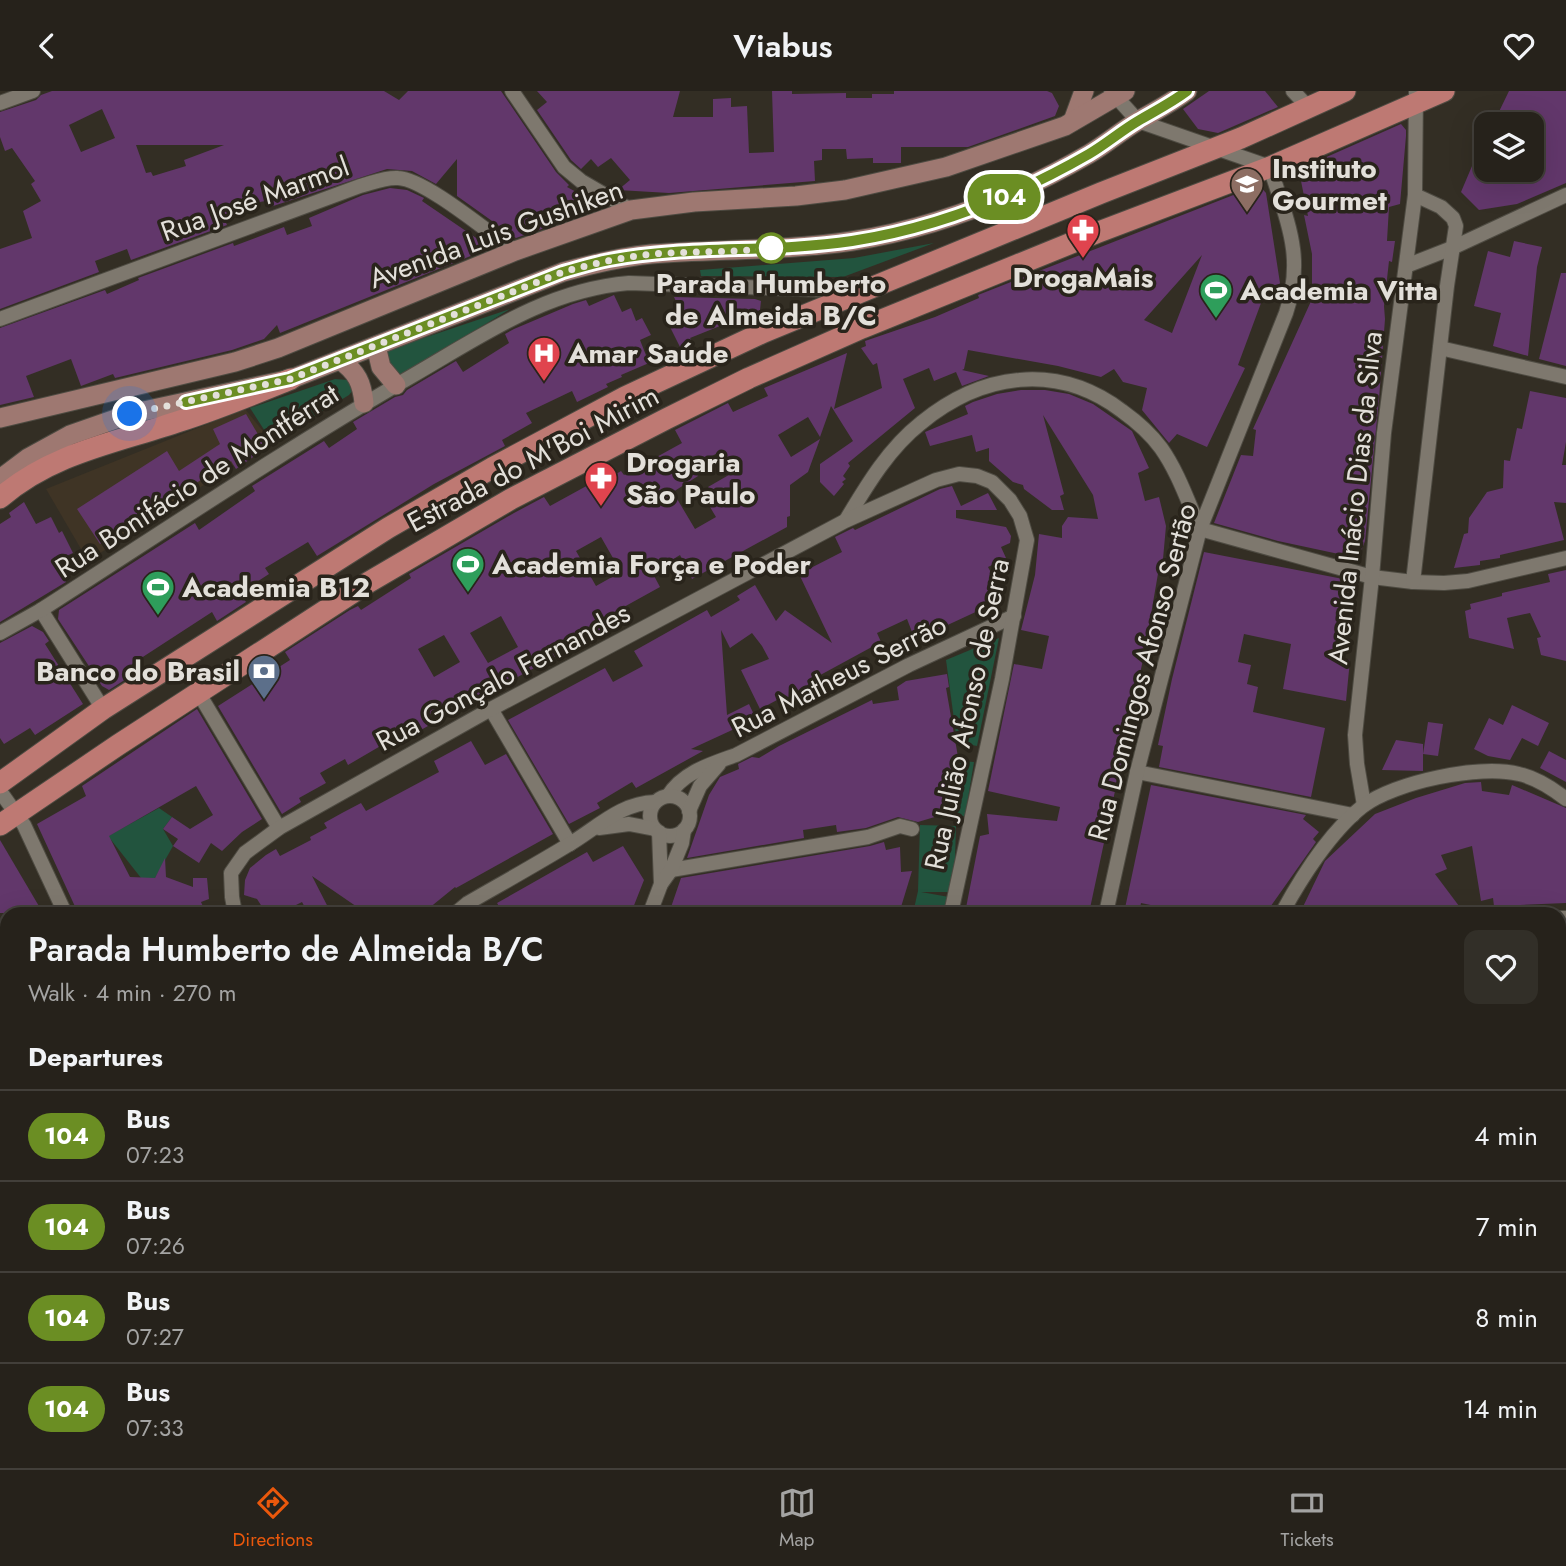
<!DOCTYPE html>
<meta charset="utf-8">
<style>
body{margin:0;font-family:Jost,sans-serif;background:#322f28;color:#f1f3f6;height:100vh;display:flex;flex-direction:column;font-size:26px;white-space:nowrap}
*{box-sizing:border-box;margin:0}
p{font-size:23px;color:#a4a4a3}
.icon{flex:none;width:38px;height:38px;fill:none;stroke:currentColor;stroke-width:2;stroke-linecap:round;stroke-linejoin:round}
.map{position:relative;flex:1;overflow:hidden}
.panel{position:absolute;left:0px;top:816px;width:1566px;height:562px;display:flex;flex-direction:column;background:#26221b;border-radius:21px 21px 0 0;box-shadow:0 7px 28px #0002,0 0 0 2px #423f3a}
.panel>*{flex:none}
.badge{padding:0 14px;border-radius:23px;font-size:24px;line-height:46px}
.tools{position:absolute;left:1474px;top:21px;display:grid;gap:14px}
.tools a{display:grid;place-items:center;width:70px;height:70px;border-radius:14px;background:#26221b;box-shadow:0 7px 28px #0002,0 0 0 2px #423f3a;font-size:35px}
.you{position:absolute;width:35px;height:35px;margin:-18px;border:5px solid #fff;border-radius:50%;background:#1a73e8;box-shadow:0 0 0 10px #1a73e833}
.map>.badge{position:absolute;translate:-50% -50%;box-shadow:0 0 0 4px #fff}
h2{padding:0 28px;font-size:26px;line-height:63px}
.round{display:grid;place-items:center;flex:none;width:74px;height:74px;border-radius:14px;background:#322f28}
.head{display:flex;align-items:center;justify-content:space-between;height:119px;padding:0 28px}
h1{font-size:33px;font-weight:600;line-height:52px}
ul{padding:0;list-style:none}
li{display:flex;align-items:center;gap:21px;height:91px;padding:0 28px;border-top:2px solid #423f3a}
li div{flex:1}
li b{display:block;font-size:26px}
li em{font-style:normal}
li .badge{min-width:77px;font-weight:700;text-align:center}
header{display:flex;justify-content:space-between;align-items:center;height:91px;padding:0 28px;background:#26221b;font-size:32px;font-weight:600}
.tab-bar{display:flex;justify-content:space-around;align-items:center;height:98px;border-top:2px solid #423f3a;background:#26221b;font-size:19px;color:#a4a4a3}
.tab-bar a{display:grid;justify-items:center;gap:4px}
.tab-bar .active{color:#ea580c}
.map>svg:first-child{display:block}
</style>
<header><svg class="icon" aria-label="back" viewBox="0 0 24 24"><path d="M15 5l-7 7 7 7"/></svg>Viabus<svg class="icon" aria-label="heart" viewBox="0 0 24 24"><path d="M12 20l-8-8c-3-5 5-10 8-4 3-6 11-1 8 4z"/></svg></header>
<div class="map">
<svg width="1566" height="1377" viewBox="0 0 1566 1377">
<rect width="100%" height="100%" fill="#332e24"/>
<!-- education -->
<g fill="#3f3425">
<path d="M245 318 271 350 88 470 46 398Z"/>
<path d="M1566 1001V1144L1559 1145V1007Z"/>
</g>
<!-- green -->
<g fill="#22543e">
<path d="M934 152 843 186 701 185 700 179 854 167Z"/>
<path d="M510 218 401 285 391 275 385 260Z"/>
<path d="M335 288 348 289 353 299 349 304 272 351 250 317Z"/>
<path d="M999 547 977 655 957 651 946 569Z"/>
<path d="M961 670 974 671 965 725 941 728Z"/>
<path d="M159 717 172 726 163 738 173 755 155 787H148L145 792 108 745Z"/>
<path d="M920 734 956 735 954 801H921L949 806 946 822H913L918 800Z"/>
</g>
<!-- building -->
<g fill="#62376b" fill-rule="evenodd">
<path d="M52 0H384L399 9 408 0H501L556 81 569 94 567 96 604 116 516 147 457 105V68L436 93 412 80 387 78 267 117 265 110 255 112 223 125 227 134 131 169 127 158 95 170 99 181 0 218V158L32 147 23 120 41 110 31 93 35 90 12 57 5 60 0 46V21L36 9 41 4ZM102 18 115 47 81 61 69 34ZM136 54H224L184 69 186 75 153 85 151 81 146 82Z"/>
<path d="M537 0H680L673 26H713V8L731 7V16L747 15 749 62 774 61 772 0H792V3L846 2V7H872V3H894V0H1047L1052 2 1059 15 1055 25 968 56H901V72H873V67L847 68 846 58H822V69L814 70 815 90 669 102 618 99 630 89 611 67 598 76 591 68 581 78 571 69 537 19 547 11Z"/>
<path d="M1209 0H1265L1278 16 1218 42 1198 38 1183 18Z"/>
<path d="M1509 0H1566V92L1517 113 1479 119 1461 101 1486 42V79H1531V33H1493Z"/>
<path d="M1401 33 1406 39V45L1400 113 1389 116 1387 150H1395L1392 171 1389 170 1384 215 1385 228 1379 308 1365 450 1360 463 1348 465 1278 450 1214 432 1241 364 1253 365 1256 339 1253 338 1312 208V163L1304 124 1308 125 1300 85 1305 84 1304 76Z"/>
<path d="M1259 94 1266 102 1280 192 1274 210 1264 204 1238 274 1245 277 1207 356 1177 343 1169 352 1142 319 1147 297 1123 291 1114 278 1101 286 1058 275 968 259 964 278 962 279 989 285 962 295 956 281 934 290 929 277 903 288 915 317 848 372 850 375 843 385 846 388 842 391 844 393 834 405 820 391V373L853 350 831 315 820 346 808 326 778 344 791 366 820 348 808 381 790 394V425L787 426V436L692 488 680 464 652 481 660 496 604 527 611 539 597 547 595 544 470 612 466 604 449 612 423 627 428 635 392 655 389 650 348 674 345 668 320 682 326 692 299 707 301 711 282 723 218 615 290 569 285 561 350 519 358 515 361 519 411 487 409 483 514 422 544 406 550 415 601 387 603 391 621 380 624 384 682 352 675 339 728 312 733 321 768 305 764 297 847 262 834 318 882 297 877 272 873 274 861 257 866 255 865 250 935 226 979 207 978 204ZM1202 164 1172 242 1144 229ZM721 360 734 381 708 396 714 407 707 411 716 426 695 438 673 401 698 385 692 376ZM601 446 621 481 596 495 576 460ZM501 525 518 556 488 572 470 542ZM444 544 460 571 434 586 418 558Z"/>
<path d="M390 97 407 99 424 107 422 110 482 151 483 160 280 242 277 234 264 248 232 259 115 287 113 283 81 295 71 268 26 285 34 306 0 314V237L105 199 107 203 139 189 138 187 233 152 234 155 284 136 287 144 312 135 309 127 363 104Z"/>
<path d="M1514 150 1542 156 1537 176 1528 265 1493 255 1501 222 1474 215 1488 160 1510 166Z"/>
<path d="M1561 182H1566V275L1539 268Z"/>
<path d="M614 204 622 221 631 217 636 230 642 227 651 244 640 249 649 272 621 284 622 286 606 293 608 296 577 311 572 300 526 322 532 332 502 349 505 355 434 393 317 465 308 451 265 477 269 483 240 502 246 511 217 530 212 521 132 573 137 581 109 599 102 595 58 528 59 519 195 432 199 439 255 400 252 395 324 350 329 357 357 338 353 331 395 306 403 304 407 299 456 270 463 281 509 252 505 243 514 238 573 213 586 209 589 215Z"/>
<path d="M674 206 755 208 761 210 760 219 690 247 692 250 680 256 669 234 683 225Z"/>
<path d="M1021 299H1045L1069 303 1093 313 1132 340 1149 377 1138 382 1145 410 1159 406 1166 435 1163 468 1160 471 1144 564 1089 822H1018L987 816 986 822H965L980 745 989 743 987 723 1057 730 1060 716 988 700 1014 573 1042 578 1049 545 1021 539 1035 484 1039 443 1062 447V435L1068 426 1098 428 1093 404 1043 324 1064 403 1060 405 1064 419H1052L1024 398 1023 394 1013 391 989 370V357L976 361 972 344 930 355 925 341 968 323 965 315 973 311 997 303Z"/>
<path d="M1530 300 1566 307V351L1562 374H1566V412L1554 411 1564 449 1500 464V467L1480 470V474L1454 477 1464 443 1468 442 1469 427 1487 401 1503 397 1504 369 1510 370 1517 337 1522 338Z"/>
<path d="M246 323 266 357 236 378 231 370 100 453 77 418 167 360 179 380 220 353 213 338Z"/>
<path d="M952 395 961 415 988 402 997 419H956V427L1006 436 1011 445 1010 452 1001 456 1006 467 988 476 999 497 995 512 939 538 936 532 914 546 907 528 877 542 881 551 813 588 817 598 780 616 777 609 760 618 741 579 769 568 762 555 752 542 730 557 721 539 727 624 749 613 756 628 691 658 703 660 636 697 632 691 597 712 600 717 569 733 508 629 605 577 613 591 643 575 634 560 707 519 711 526 740 509 737 505 755 494 776 530 785 519 832 552 799 483 842 461 835 446 853 437 855 439 940 398Z"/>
<path d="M24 411 36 433 51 426 59 442 62 440 73 462 64 466 72 481 63 485 66 491 0 531V433L11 426 9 422Z"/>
<path d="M1204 461 1343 488 1339 514 1353 517 1343 567 1350 569 1346 610 1283 598 1291 553 1244 543 1238 571 1251 574 1247 593 1258 596 1253 621 1325 637 1311 706 1159 676 1163 655 1158 654 1172 588Z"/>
<path d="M1566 479V570L1541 564 1537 547 1541 546 1530 522 1507 527 1514 558 1469 547 1465 520 1471 518 1470 513 1502 505V502L1550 491 1548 483Z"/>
<path d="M32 535 43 541 49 550 45 553 83 613 35 644 30 637 4 653 0 647V552Z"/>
<path d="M947 583 949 596 946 597 958 666 938 725 918 731 898 726 866 737 837 741 836 734 803 739 804 747 687 767 709 704 720 686 739 678 738 673 752 666 759 667 779 655 872 609 873 613 899 609 897 596 906 590Z"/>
<path d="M1512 614 1549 632 1538 655 1522 647 1510 669 1488 665 1474 658 1489 627 1503 634Z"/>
<path d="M197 618 262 728 242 741 222 760 211 752 199 772 173 755 178 748 163 738 172 726 190 738 213 724 196 695 109 745 130 786 155 787 165 767 166 786 193 796V787H207L209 808 201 811 206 822H78L37 733 86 705 82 695Z"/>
<path d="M1428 631 1443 633 1438 665 1423 663Z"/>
<path d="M1396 649 1423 653V680L1382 679Z"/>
<path d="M471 650 485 674 506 663 553 743 456 797 455 796 423 822H379L366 815 363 820 312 785 331 822H308L302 811 280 822H266L257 808 244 804 245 789 250 777 266 764 276 758 280 765 311 749 310 746 327 737 324 732 342 722 361 712 366 720 439 681 434 670Z"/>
<path d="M1549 660 1566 669V691L1540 677Z"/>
<path d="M1481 691 1482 700 1509 704 1512 694 1566 717V812L1494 815 1493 807 1481 810 1472 755 1441 764 1447 778 1435 783 1462 819 1448 822 1442 814 1433 822H1300L1325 770 1375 723 1416 707 1465 692Z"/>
<path d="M1151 694 1306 724 1303 728 1319 741 1313 748 1316 751 1266 822H1164L1165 817 1141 812 1139 822H1124Z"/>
<path d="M0 749 43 822H0Z"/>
<path d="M884 751 886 759 900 756 901 781 912 780 901 816 889 818 888 822H669L681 787 870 755Z"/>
<path d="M623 755 644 789 631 822H521L518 817 509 822H503L497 812 587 761 593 771Z"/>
</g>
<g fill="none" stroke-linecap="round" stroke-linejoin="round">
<defs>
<g id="street">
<path d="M512 0 564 76 581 90 631 119"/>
<path d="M1293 0 1308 16"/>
<path d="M0 12 33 0"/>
<path d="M1406 175 1452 157 1566 104"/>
<path d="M0 228 360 95C372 92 385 86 398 87 425 88 490 143 515 160"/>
<path d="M1440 257 1566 286"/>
<path d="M846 429C867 394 889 357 921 332 982 282 1057 271 1122 320 1136 330 1150 342 1161 357 1178 381 1188 411 1200 438"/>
<path d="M1200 438 1372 486 1413 491 1444 492 1468 490 1566 467"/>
<path d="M1413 491 1447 195 1456 135 1453 127 1441 116 1415 104"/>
<path d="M41 519 103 618"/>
<path d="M0 542 41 519C164 440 286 358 412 285 483 244 546 199 629 192L855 200"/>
<path d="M198 601 279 737"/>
<path d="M491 618 570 753"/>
<path d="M1137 681 1353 724"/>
<path d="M0 700 24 734 65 822"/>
<path d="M668 705C683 681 711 673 736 664L909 574 1014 525"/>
<circle cx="670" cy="725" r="20"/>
<path d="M1364 714 1357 673 1355 644 1372 486 1384 342 1415 104 1416 0"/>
<path d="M689 720 700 695 719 673"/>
<path d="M599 737 629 733 655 738"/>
<path d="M659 741 661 793"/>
<path d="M671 779 868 746 900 735 912 738"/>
<path d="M235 822 232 806 231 782 245 762 279 737 491 618 845 430 936 389 959 383 977 385 992 391 1010 409 1020 425 1027 449 1002 588 951 822"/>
<path d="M456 822 468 812C501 793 535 774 568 754 597 737 620 712 655 711"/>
<path d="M650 822 661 793 671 779 682 752 684 739"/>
<path d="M1106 822 1137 681 1200 438 1286 222C1305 165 1287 131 1270 76L1138 30 1111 0"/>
<path d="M1282 822C1301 787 1331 740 1363 715 1395 691 1480 673 1519 683 1537 687 1552 697 1566 708"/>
<path d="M1559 827H1566"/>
<path d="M0 872 7 867"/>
<path d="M1559 999 1566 995"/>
<path d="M0 1047 7 1046"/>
<path d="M1559 1254 1566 1253"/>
<path d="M424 1370V1377"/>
<path d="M577 1370V1377"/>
<path d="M721 1370V1377"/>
<path d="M868 1370 870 1377"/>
<path d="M1043 1370 1045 1377"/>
<path d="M48 1377V1370"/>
<path d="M216 1377 218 1370"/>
<path d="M1004 1377 1006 1370"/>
<path d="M1182 1377 1183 1370"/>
<path d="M1305 1377 1310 1370"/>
<path d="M1482 1377 1483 1370"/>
</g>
<g id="secondary">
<path d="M1073 30 1084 0"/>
<path d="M376 255 381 276 396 294"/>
<path d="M340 269C357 281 362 292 364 312"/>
<path d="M0 327 235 271 278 257 515 160 631 119 694 111 796 105 845 99 946 76 1065 35 1125 0"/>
<path d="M0 388 28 367 70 344 130 323 291 288 563 181C592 173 621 166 651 163 718 158 785 160 852 150 936 137 1016 105 1089 63 1106 53 1121 40 1138 30 1155 20 1171 12 1187 0"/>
</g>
<g id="primary">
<path d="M0 407C51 362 118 351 180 330 218 318 254 303 291 288"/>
<path d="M0 692 103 618 388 437 492 377 625 306 764 241 1101 102 1241 47 1345 0"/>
<path d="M0 734 118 654 369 491 511 408 666 328 749 287 862 237 1096 142 1270 76 1444 0"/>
</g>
</defs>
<!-- street casing -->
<use href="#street" stroke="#4e4b42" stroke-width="16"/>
<!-- secondary casing -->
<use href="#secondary" stroke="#4e4b42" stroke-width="21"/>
<!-- primary casing -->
<use href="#primary" stroke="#4e4b42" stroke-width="23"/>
<!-- street -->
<use href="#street" stroke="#7e786e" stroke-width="14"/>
<!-- secondary -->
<use href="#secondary" stroke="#9e7871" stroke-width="19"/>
<!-- primary -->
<use href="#primary" stroke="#be7973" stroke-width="21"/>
</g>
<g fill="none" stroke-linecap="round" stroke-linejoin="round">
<defs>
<path id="line" d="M186 311 290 288 563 181C578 177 593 172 609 169 689 154 771 162 852 150 936 137 1016 105 1089 63 1106 53 1121 40 1138 30 1155 20 1171 12 1187 0"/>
</defs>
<!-- line casing -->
<use href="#line" stroke="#fff" stroke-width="16"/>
<!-- line -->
<use href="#line" stroke="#6b8e23" stroke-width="10"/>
<!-- walk -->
<path stroke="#e3e0da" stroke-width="7" stroke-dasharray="0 12.6" d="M130 323 290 288 563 181C592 173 622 166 653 163 692 160 732 162 771 157"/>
</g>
<!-- icons -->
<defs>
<symbol id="school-pin" viewBox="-11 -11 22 30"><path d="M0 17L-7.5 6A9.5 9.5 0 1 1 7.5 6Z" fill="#8d6e63" stroke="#29241b"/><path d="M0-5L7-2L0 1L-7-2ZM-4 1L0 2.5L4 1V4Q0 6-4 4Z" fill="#fff"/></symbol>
<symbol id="pharmacy-pin" viewBox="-11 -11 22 30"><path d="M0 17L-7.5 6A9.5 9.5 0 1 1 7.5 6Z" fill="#e0444e" stroke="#29241b"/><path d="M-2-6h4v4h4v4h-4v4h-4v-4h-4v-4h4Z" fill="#fff"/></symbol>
<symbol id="stadium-pin" viewBox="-11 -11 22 30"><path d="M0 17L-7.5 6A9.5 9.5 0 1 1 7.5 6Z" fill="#2e9e5b" stroke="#29241b"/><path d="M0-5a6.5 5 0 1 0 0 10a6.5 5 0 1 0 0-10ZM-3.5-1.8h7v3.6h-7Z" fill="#fff"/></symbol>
<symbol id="hospital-pin" viewBox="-11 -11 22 30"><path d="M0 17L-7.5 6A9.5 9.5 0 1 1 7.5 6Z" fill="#e0444e" stroke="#29241b"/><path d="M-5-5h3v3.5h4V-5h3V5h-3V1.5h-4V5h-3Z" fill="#fff"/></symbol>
<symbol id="bank-pin" viewBox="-11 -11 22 30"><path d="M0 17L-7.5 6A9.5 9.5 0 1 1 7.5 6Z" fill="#5c6f8a" stroke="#29241b"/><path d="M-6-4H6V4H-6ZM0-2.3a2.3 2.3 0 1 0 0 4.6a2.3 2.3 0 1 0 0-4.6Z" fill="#fff"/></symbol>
</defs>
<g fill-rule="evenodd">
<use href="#school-pin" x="1228" y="74" width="38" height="52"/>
<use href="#pharmacy-pin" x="1064" y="120" width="38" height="52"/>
<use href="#stadium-pin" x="1197" y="180" width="38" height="52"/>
<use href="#hospital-pin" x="525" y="243" width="38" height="52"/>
<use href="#pharmacy-pin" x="582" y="368" width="38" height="52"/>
<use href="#stadium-pin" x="449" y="454" width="38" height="52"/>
<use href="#stadium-pin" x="139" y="477" width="38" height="52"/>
<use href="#bank-pin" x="245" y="561" width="38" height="52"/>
</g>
<!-- markers -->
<circle fill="#fff" stroke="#6b8e23" stroke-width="3.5" cx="771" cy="157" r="14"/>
<g text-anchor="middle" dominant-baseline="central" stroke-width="7" stroke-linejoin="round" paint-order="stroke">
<!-- poi labels -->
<g font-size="28" font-weight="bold" fill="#e3e0da" stroke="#29241b" text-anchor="start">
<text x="1272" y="77">Instituto<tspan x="1272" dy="32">Gourmet</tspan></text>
<text x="1083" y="186" text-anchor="middle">DrogaMais</text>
<text x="1240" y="199">Academia Vitta</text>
<text x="568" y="262">Amar Saúde</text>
<text x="626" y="371">Drogaria<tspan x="626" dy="32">São Paulo</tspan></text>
<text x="492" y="473">Academia Força e Poder</text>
<text x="182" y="496">Academia B12</text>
<text x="240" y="580" text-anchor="end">Banco do Brasil</text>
</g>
<!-- street labels -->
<g font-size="28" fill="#e3e0da" stroke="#29241b">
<text transform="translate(255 108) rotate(-20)">Rua José Marmol</text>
<text transform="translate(496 143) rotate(-20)">Avenida Luis Gushiken</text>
<text transform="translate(533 368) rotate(-28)">Estrada do M'Boi Mirim</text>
<text transform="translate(197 390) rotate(-33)">Rua Bonifácio de Montférrat</text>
<text transform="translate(1355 407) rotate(-84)">Avenida Inácio Dias da Silva</text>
<text transform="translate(1142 581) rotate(-75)">Rua Domingos Afonso Sertão</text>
<text transform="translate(839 585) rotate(-27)">Rua Matheus Serrão</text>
<text transform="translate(503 586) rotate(-28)">Rua Gonçalo Fernandes</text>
<text transform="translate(967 623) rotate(-78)">Rua Julião Afonso de Serra</text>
</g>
<!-- stop labels -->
<g font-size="28" font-weight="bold" fill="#e3e0da" stroke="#29241b">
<text x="771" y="192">Parada Humberto<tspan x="771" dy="32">de Almeida B/C</tspan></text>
</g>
</g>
</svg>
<div class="tools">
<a><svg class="icon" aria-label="layers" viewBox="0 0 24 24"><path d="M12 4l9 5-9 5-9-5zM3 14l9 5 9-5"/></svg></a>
</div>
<div class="you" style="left:130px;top:323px"></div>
<b class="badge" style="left:1004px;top:106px;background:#6b8e23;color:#fff">104</b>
<section class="panel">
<div class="head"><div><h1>Parada Humberto de Almeida B/C</h1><p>Walk · 4 min · 270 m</p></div><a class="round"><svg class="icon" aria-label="heart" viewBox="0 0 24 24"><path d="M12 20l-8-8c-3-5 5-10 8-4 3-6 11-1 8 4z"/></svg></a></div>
<h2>Departures</h2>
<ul>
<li><span class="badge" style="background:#6b8e23;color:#fff">104</span><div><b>Bus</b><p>07:23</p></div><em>4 min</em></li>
<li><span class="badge" style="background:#6b8e23;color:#fff">104</span><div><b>Bus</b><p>07:26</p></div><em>7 min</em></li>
<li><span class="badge" style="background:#6b8e23;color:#fff">104</span><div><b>Bus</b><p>07:27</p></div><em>8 min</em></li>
<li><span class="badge" style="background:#6b8e23;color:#fff">104</span><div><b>Bus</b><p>07:33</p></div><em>14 min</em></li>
</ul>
</section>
</div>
<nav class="tab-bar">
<a class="active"><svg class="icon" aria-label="directions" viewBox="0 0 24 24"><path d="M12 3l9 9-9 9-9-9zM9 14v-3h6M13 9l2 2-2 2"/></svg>Directions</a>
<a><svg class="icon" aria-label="map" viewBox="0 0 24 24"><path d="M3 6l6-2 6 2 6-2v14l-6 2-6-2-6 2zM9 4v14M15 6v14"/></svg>Map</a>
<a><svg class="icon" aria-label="tickets" viewBox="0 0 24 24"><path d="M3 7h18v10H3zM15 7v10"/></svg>Tickets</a>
</nav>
